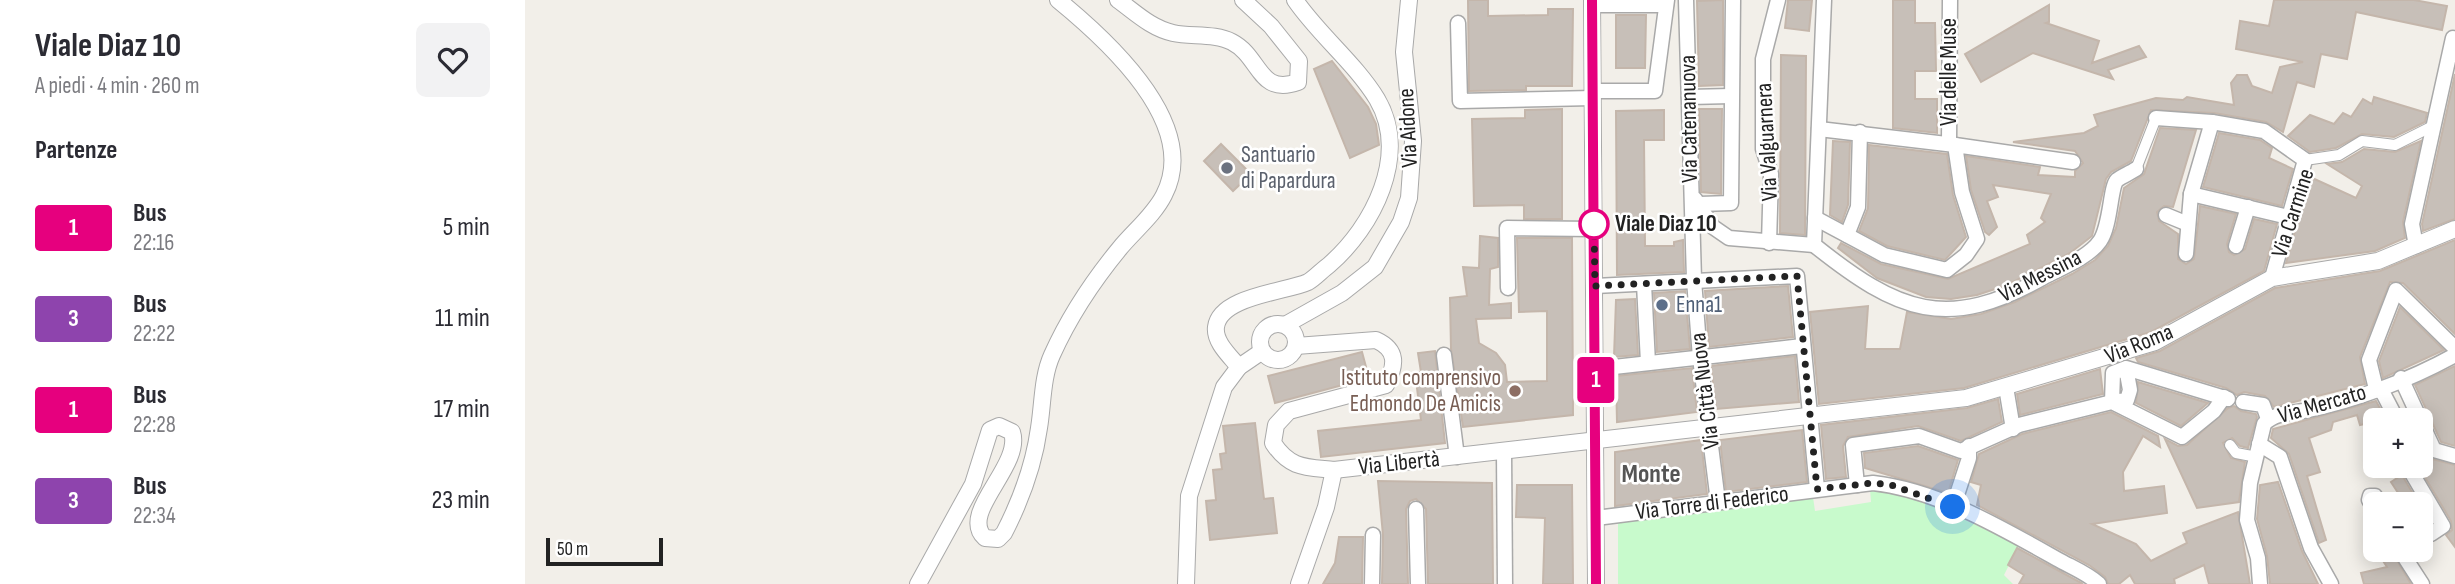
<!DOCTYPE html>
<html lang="it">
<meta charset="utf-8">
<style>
body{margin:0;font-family:"Sofia Sans Condensed",sans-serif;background:#f2f2f3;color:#2b2b33;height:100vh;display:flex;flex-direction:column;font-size:26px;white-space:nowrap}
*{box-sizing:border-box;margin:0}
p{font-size:23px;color:#7c7c81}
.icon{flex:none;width:38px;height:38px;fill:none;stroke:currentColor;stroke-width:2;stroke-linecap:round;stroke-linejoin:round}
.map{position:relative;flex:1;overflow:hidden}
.details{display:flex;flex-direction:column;background:#fff;width:525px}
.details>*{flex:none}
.badge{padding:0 14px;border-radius:5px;font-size:24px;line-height:46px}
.fabs{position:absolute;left:1838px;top:408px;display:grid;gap:14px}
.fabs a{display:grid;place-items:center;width:70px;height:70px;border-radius:10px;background:#fff;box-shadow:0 4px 18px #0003;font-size:35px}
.scale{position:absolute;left:21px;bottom:18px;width:117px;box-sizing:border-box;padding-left:7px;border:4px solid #222;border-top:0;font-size:19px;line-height:24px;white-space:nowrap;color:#222;-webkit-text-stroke:5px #fff;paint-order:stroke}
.you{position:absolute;width:35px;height:35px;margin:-18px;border:5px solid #fff;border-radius:50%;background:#1a73e8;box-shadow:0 0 0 10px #1a73e833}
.map>.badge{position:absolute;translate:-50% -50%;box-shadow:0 0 0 4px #fff}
h2{padding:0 35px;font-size:26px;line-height:63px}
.round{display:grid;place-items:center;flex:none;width:74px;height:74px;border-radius:10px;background:#f2f2f3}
.overview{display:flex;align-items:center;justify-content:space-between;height:119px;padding:0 35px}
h1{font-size:33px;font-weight:700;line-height:52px}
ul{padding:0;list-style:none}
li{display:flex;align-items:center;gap:21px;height:91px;padding:0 35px}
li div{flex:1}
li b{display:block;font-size:26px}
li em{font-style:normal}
li .badge{min-width:77px;font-weight:700;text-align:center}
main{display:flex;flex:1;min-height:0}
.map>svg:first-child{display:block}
</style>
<main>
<section class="details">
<div class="overview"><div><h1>Viale Diaz 10</h1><p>A piedi · 4 min · 260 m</p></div><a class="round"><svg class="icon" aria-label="heart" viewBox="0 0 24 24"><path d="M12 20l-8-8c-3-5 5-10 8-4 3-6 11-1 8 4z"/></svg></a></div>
<h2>Partenze</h2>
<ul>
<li><span class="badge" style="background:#e6007e;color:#fff">1</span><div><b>Bus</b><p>22:16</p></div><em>5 min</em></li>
<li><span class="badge" style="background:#8e44ad;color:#fff">3</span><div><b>Bus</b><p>22:22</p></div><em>11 min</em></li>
<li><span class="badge" style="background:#e6007e;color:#fff">1</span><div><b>Bus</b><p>22:28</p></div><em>17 min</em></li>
<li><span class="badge" style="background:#8e44ad;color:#fff">3</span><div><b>Bus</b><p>22:34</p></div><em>23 min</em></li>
</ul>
</section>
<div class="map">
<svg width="1930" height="584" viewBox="0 0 1930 584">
<rect width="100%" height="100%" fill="#f2efe9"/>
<!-- park -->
<path fill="#c8facc" d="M1345 489 1391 497 1494 545 1479 575 1488 584H1093V521L1288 497 1290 511 1346 502Z"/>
<!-- building -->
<g fill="#c7bfb8" stroke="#c4b6ab" stroke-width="2">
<path d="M943 0H963V16L1023 15V9H1048L1047 86H1001V90L944 91Z"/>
<path d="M1198 0V85L1174 86 1172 1Z"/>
<path d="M1263 0H1287L1284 31 1260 28Z"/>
<path d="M1368 0H1390V23H1410L1411 71H1390V99H1412V133L1368 128Z"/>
<path d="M1749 0H1889L1922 6 1917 30 1831 12 1822 59 1796 54 1789 87 1772 82 1758 132 1741 122 1689 113 1626 110 1606 161 1586 172 1581 179 1567 236 1545 253 1482 285 1452 295 1426 299 1401 297 1352 278 1313 248 1316 243 1356 264 1423 279 1505 244 1502 235 1520 222 1516 218 1526 194 1468 185 1473 197 1462 201 1472 227 1464 235 1460 232 1446 190 1441 156 1515 167 1513 175 1550 177V171L1558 163 1550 151 1488 142 1559 133 1573 126 1569 115 1631 98 1658 100 1662 97 1709 105 1706 83 1712 75H1722L1727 86 1747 93 1755 67 1778 62 1711 49 1715 21 1744 26Z"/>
<path d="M1524 5V22L1521 23 1574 41 1567 63 1614 46 1621 57 1583 70 1588 79 1508 53 1456 82 1440 54Z"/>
<path d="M1091 15H1121L1120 68H1091Z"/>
<path d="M1256 55 1281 56 1280 235 1255 233Z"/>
<path d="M807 61 843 107 851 124 854 145 825 158 789 69Z"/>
<path d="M1930 74V219L1898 231 1897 224Z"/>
<path d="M1849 97 1902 113 1900 122 1869 137 1837 134 1811 148 1785 152 1763 136 1785 115 1809 124 1818 113 1826 117 1838 99 1847 104Z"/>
<path d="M1037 109V219H999V205L949 206 947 119 1000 118V110Z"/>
<path d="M1174 109H1197L1196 194 1176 192Z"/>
<path d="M1139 110V140H1119L1120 246H1149V242L1158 240 1159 272 1092 275 1091 111Z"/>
<path d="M1635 128 1671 130 1648 207 1639 206 1632 212 1634 221 1653 234V259L1661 264 1669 259 1675 206 1711 214 1702 244 1704 252 1709 255 1720 249 1729 219 1752 224 1739 271 1626 332 1439 388 1294 404 1285 312 1343 306 1340 349H1375L1382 312 1426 319 1456 314 1490 302 1547 274 1570 260 1583 246 1591 228 1599 188 1619 174Z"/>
<path d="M1694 133 1735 140 1747 148 1744 158 1768 169 1757 206 1678 187Z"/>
<path d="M1308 141 1325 142 1323 205 1317 222 1305 215Z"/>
<path d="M1896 141 1878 222 1880 238 1850 251 1761 263 1785 177 1831 198 1837 186 1802 164 1817 162 1839 149 1870 152Z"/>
<path d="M696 144 726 174 708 191 679 161Z"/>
<path d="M1344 145 1422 154 1428 195 1441 237 1420 260 1362 246 1334 231 1343 208Z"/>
<path d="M955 236 973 238V267L965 269 964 305 986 303V318L951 319 954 343 971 353 980 365 982 382 1022 381V311L994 312 992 238H1047L1048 415 938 427 926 349 925 298 942 296 938 267 954 268Z"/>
<path d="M1930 240V334L1878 283 1865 282 1835 357 1840 384 1749 407 1740 396 1719 392 1712 395 1701 388 1613 362 1611 358 1635 351 1750 288 1855 271Z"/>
<path d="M1263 286 1268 337 1184 347 1180 291Z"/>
<path d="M1160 291 1165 349 1132 352 1129 293Z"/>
<path d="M1110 299 1113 355 1089 357 1091 300Z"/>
<path d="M1875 307 1919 350 1858 378 1854 361Z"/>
<path d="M910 351 920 443 796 457 793 431 896 420 890 372H896L893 353Z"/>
<path d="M837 352 844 378 750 403 743 376Z"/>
<path d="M1270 356 1274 402 1191 409 1186 366Z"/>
<path d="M1930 366V446L1916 442 1890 385Z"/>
<path d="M1167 368 1172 412 1092 422 1091 376Z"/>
<path d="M1575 369 1578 394 1495 415 1492 394Z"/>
<path d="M1613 382 1683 403 1656 426 1611 403Z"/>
<path d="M1473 399 1477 422 1436 441 1393 426 1323 437 1318 446 1321 477 1301 479 1296 425 1442 408Z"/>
<path d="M1851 401 1861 419 1835 425 1832 415 1808 422 1806 430 1784 438 1795 472 1782 476 1801 540 1794 543 1764 454 1746 438 1748 429Z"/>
<path d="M1709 406 1716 411 1731 414 1732 417 1723 448 1715 446 1707 438 1698 443 1706 458 1720 462 1714 502 1672 508 1640 439 1653 446 1662 445 1703 408Z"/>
<path d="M1586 412 1633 436 1635 447 1618 436 1598 472 1599 491 1639 486 1642 513 1567 524 1611 544 1626 561 1662 543 1658 533 1713 512 1725 584H1684L1679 565 1649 579 1650 584H1610L1605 575 1594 584H1583L1580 577 1564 565 1452 505 1456 485 1446 482 1454 454 1497 434Z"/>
<path d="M730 423 739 499 748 498 752 533 685 540 681 501 691 500 688 470 697 469 695 454 701 453 698 426Z"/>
<path d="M1277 430 1282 482 1201 492 1195 440Z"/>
<path d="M1176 440 1182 494 1090 506V452Z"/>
<path d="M1895 443 1903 458 1930 465V547L1921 535 1927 530 1926 521 1895 469Z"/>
<path d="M1393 446 1433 460 1423 493 1340 468 1339 453Z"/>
<path d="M1877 475 1894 504 1886 498 1879 502 1866 482Z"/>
<path d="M853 481 967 483 968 584H903L901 509 891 499 885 501 881 509 883 584H857L858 535Z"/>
<path d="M1753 482 1777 551 1793 584H1745L1742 556 1732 519 1735 485Z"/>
<path d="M992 485H1047L1048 584H1018L1020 518 991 517Z"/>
<path d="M814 537H838L837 584H798L810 563Z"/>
<path d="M1492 548 1527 567 1558 584H1494L1499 575 1483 565Z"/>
<path d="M1851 550H1866L1886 584H1839L1836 573 1862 567Z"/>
</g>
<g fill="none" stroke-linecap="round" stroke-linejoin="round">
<defs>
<g id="pedestrian">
<path d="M1780 160 1814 155 1837 141 1870 145 1906 127"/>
<path d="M1611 169 1631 118"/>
<path d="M1705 445 1711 453 1732 457"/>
</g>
<g id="minor">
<path d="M1161 0 1169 280 1175 358 1193 502"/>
<path d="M1299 0 1289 245C1373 312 1422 333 1521 276 1538 267 1564 257 1575 241 1586 225 1585 187 1592 180 1597 176 1605 173 1611 169"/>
<path d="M1067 5H1141"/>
<path d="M933 23 935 101 1068 98"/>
<path d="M1068 91H1130L1142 0"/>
<path d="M1164 97 1206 96"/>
<path d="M1631 118 1687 122 1739 131 1780 160 1747 278"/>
<path d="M1294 129 1430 145"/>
<path d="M1424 143 1425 0"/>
<path d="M1666 194 1763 217"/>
<path d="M1170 199 1188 227 1204 238 1289 245"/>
<path d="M1175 204 1206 203 1208 0"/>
<path d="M1641 215 1663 224"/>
<path d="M1290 218 1359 255 1422 270 1441 255 1452 239 1437 192 1430 145 1548 162"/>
<path d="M1322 235 1333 207 1335 132"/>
<path d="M1244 243 1246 174 1238 149V59L1253 0"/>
<path d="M1711 246 1723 207"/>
<path d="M1891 246 1887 224 1928 38"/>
<path d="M1661 254 1666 194 1687 122"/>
<path d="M1119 284 1123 363"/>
<path d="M1070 286 1272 276 1292 489"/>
<path d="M983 288 982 228 1069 229"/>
<path d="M919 355 932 457"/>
<path d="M1601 368 1605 390 1602 400 1587 402 1588 373 1601 368 1703 399"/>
<path d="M1071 369 1277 346"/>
<path d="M1876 378 1909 450 1930 456"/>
<path d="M1481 387 1488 429"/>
<path d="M1718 402 1738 405 1743 419"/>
<path d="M1872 420 1858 393 1851 389 1844 360 1871 290 1930 348"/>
<path d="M1734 444 1755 457 1786 548 1806 584"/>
<path d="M979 452 980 584"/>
<path d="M1886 466 1885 470 1918 526 1906 534 1895 531"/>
<path d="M1332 485 1328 445 1394 436 1436 451 1494 425 1587 402 1657 437 1689 411 1699 397"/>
<path d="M1428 507 1444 458V446"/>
<path d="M891 509 893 584"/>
<path d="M1850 510 1844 500 1845 496H1850L1855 504"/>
<path d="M1071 518 1348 483C1412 490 1477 528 1532 559 1546 567 1562 573 1574 584"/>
<path d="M1875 550 1897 584"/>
<path d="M847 584 848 535"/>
<path d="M1735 584 1733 558 1722 520 1725 483 1739 424C1749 413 1765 413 1779 411 1829 401 1885 380 1930 355"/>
</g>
<g id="tertiary">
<path d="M593 0C611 13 626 28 648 33 666 37 690 33 707 42 736 57 733 96 773 82L774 61 746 26 718 0"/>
<path d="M1067 0 1071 584"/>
<circle cx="753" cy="342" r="18"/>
<path d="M760 325 817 293 850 267 876 222 884 198 888 141 879 52 884 0"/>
<path d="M771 346 851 340C873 350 871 365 861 385L764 411 751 425 748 443C765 469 781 467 809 470L1441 398 1630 342 1747 278 1853 261 1930 229"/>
<path d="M714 367C705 356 689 342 691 327 695 296 761 292 783 282 790 278 797 270 804 265 848 227 885 155 852 99 830 63 794 35 770 0"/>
<path d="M393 584 448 484 465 430 474 426 487 432C498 466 433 513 460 538L473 539 479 533C496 500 509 464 514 428 518 404 517 377 527 355 545 315 567 282 595 248 609 231 629 215 639 195 676 124 582 40 533 0"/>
<path d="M661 584 664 496 699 387 714 367 736 352"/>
<path d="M774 584 801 507 809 470"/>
</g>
</defs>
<!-- pedestrian casing -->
<use href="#pedestrian" stroke="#a9a9a9" stroke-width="12"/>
<!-- minor casing -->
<use href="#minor" stroke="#a9a9a9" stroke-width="17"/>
<!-- tertiary casing -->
<use href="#tertiary" stroke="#a9a9a9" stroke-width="18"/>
<!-- pedestrian -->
<use href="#pedestrian" stroke="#fff" stroke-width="10"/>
<!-- minor -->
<use href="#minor" stroke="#fff" stroke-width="14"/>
<!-- tertiary -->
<use href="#tertiary" stroke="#fff" stroke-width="16"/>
</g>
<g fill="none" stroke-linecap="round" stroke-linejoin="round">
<defs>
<path id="line" d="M1067 0 1071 584"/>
</defs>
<!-- line casing -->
<use href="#line" stroke="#fff" stroke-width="16"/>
<!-- line -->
<use href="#line" stroke="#e6007e" stroke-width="10"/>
<!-- walk -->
<path stroke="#222" stroke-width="7" stroke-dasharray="0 12.6" d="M1069 224 1070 286 1272 276 1292 489 1348 483 1366 485 1428 507"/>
</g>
<!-- markers -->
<circle fill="#6b7280" stroke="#fff" stroke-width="2.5" cx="702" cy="168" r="7"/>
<circle fill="#fff" stroke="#e6007e" stroke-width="3.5" cx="1069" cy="224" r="14"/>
<circle fill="#5c6f8a" stroke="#fff" stroke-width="2.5" cx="1137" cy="305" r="7"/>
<circle fill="#8d6e63" stroke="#fff" stroke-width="2.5" cx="990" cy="391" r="7"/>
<g text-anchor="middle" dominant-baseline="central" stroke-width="5" stroke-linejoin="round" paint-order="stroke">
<!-- street labels -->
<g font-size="23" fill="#222" stroke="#fff">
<text transform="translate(1424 72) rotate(-90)">Via delle Muse</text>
<text transform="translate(1164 119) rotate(-91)">Via Catenanuova</text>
<text transform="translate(883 128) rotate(-93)">Via Aidone</text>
<text transform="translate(1242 142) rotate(-93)">Via Valguarnera</text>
<text transform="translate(1768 213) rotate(-72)">Via Carmine</text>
<text transform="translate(1515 276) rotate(-27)">Via Messina</text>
<text transform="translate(1614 344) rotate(-22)">Via Roma</text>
<text transform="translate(1180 391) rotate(-97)">Via Città Nuova</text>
<text transform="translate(1797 404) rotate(-16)">Via Mercato</text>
<text transform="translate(874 463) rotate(-6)">Via Libertà</text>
<text transform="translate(1187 503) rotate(-7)">Via Torre di Federico</text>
</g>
<!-- worship labels -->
<g font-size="23" fill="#5b616d" stroke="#fff" text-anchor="start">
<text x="716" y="155">Santuario<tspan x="716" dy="26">di Papardura</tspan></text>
</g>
<!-- stop labels -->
<g font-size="23" font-weight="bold" fill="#222" stroke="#fff" text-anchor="start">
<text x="1090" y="224">Viale Diaz 10</text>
</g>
<!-- service labels -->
<g font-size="23" fill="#4e5e75" stroke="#fff" text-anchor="start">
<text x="1151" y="305">Enna1</text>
</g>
<!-- education labels -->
<g font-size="23" fill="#785e54" stroke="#fff" text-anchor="end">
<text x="976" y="378">Istituto comprensivo<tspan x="976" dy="26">Edmondo De Amicis</tspan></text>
</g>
<!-- quarter labels -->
<g font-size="26" font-weight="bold" fill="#555" stroke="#fff">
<text x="1126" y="474">Monte</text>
</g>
</g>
</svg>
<div class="fabs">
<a>+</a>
<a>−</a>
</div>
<div class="scale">50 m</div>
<div class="you" style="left:1428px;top:507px"></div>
<b class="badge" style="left:1071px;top:380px;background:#e6007e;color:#fff">1</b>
</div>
</main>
